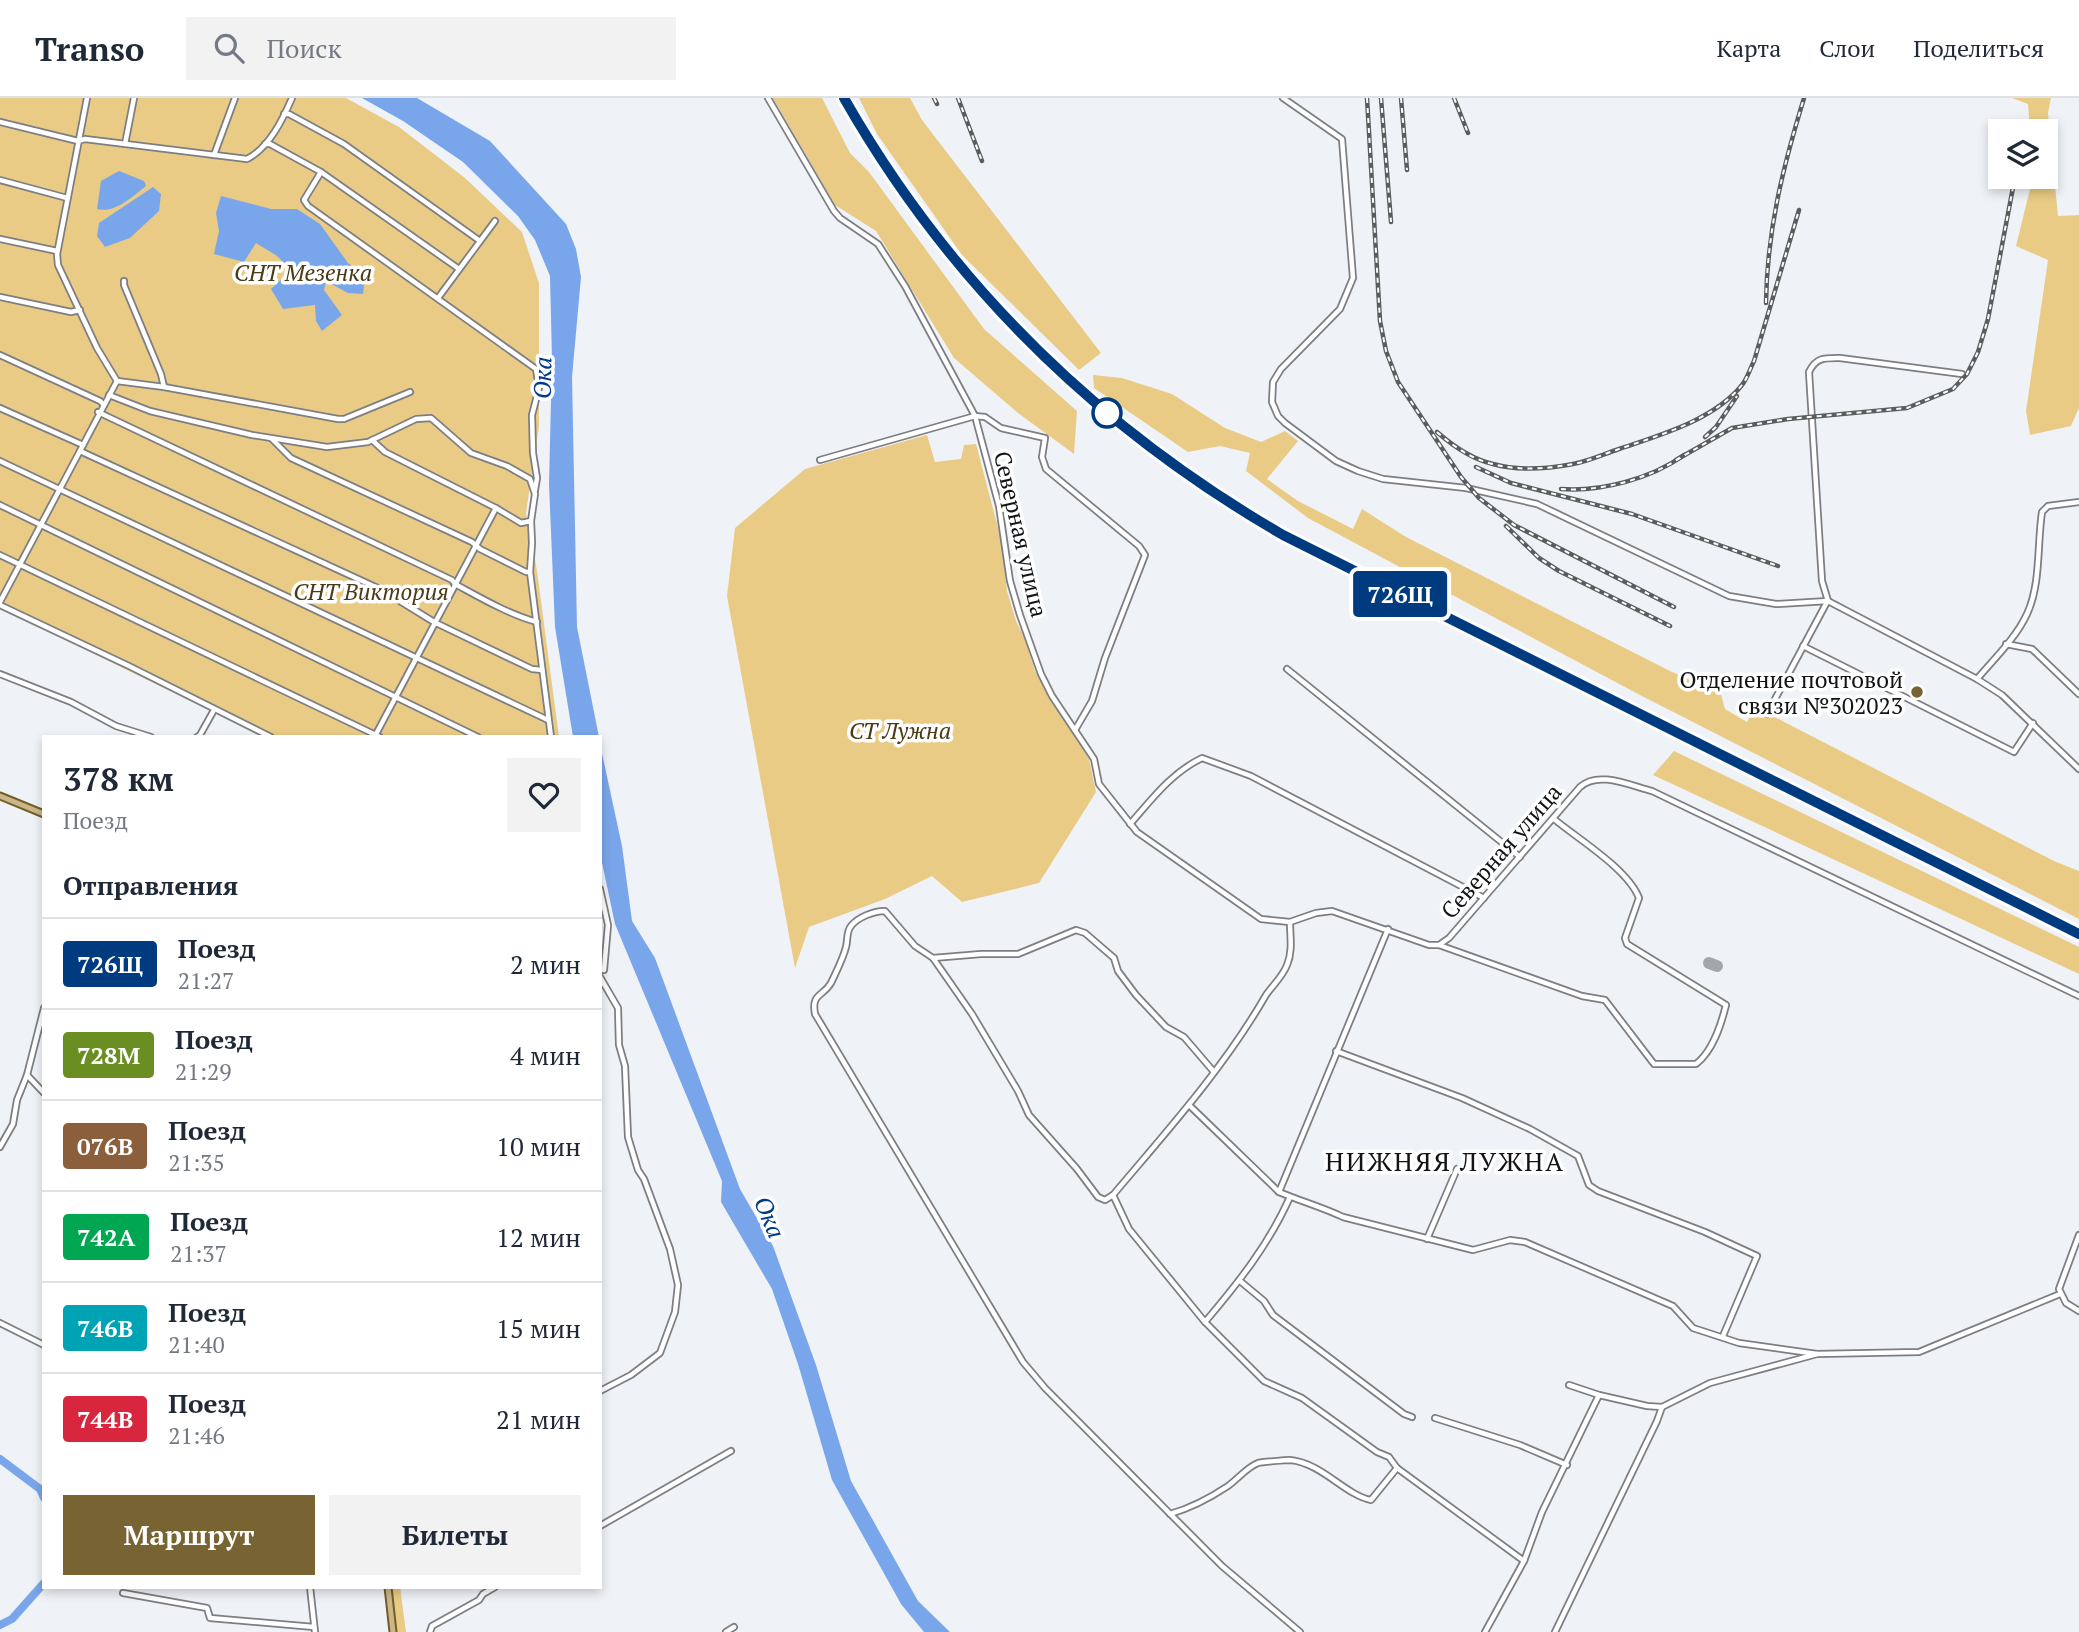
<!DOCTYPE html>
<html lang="ru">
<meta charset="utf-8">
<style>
body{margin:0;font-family:"PT Serif",serif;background:#f2f2f3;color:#1f2937;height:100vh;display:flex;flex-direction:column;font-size:26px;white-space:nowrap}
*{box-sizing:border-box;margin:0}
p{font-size:23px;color:#747a83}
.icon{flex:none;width:38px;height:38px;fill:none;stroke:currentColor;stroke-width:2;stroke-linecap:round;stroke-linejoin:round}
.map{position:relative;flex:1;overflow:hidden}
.sheet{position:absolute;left:42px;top:637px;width:560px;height:854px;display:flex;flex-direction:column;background:#fff;border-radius:0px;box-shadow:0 4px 10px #0003}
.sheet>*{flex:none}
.badge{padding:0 14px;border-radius:5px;font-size:24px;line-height:46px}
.tools{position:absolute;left:1988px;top:21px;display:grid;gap:14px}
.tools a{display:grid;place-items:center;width:70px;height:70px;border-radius:0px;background:#fff;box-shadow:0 4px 10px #0003;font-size:35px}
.map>.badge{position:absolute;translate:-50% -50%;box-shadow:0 0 0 4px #fff}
h2{padding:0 21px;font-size:26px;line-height:63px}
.round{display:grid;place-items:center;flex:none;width:74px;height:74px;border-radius:0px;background:#f2f2f3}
.head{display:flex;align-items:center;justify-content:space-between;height:119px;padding:0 21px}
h1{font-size:33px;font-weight:800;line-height:52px}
.primary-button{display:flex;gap:14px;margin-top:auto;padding:14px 21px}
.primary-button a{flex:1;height:80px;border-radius:0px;background:#786332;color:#fff;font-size:28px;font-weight:800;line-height:80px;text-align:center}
.primary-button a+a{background:#f2f2f3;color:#1f2937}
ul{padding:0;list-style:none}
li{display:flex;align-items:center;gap:21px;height:91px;padding:0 21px;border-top:2px solid #e0e1e3}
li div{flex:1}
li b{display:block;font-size:26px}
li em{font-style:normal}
li .badge{min-width:77px;font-weight:700;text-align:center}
header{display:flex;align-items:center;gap:42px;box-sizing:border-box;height:98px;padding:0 35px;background:#fff;border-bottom:2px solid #e0e1e3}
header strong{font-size:33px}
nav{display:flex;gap:38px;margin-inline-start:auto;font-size:24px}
.search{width:490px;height:63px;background:#f2f2f3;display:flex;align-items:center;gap:18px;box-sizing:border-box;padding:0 24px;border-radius:0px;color:#747a83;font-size:26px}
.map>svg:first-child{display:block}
</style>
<header>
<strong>Transo</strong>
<div class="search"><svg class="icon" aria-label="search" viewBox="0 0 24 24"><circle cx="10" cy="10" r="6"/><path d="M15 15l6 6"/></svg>Поиск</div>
<nav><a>Карта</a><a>Слои</a><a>Поделиться</a></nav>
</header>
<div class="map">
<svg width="2079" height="1534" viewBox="0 0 2079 1534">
<rect width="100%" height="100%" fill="#eff2f7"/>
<!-- green -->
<g fill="#eacb86">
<path d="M0 0H346L399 29 465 80 522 134 539 185V328L526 415 537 473 559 639H264L0 510Z"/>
<path d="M773 0H822L850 55 869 74 984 231 1077 313 1074 356 1018 315 954 260 876 133 835 107Z"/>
<path d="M859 0H910L922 22 1101 255 1079 272 962 157 877 36Z"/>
<path d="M2012 0H2051L2048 15 2058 118 2079 117V310L2071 328 2030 337 2026 313 2048 162 2016 148 2033 79H2046V33H2030L2028 6Z"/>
<path d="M1093 277 1122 280 1172 296 1225 330 1261 344 1285 333 1298 343 1267 381 1298 403 1353 431 1362 411 1406 439 1670 573 1721 596 1725 611 1747 624 1753 612H1761L2054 763 2079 773V821L1640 597 1308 420 1246 373 1250 355 1220 348 1188 354 1094 290Z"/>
<path d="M927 337 935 364 961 361 964 347 976 346 1002 445 1007 493 1016 523 1025 541 1035 573 1089 661 1096 694 1039 785 962 804 932 778 885 801 809 829 795 870 727 498 735 430 805 371Z"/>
<path d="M1674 653 2079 849V876L1653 677Z"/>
<path d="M391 1489H400L406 1534H397Z"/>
</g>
<!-- water -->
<g fill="#79a6ea">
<path d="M362 0H417L490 43 566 126 576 151 581 179 572 279 577 529 599 639H573L555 529 549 386 552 261 550 178 535 142 518 118 463 64 403 23Z"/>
<path d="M119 73 144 83 146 88C133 98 115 116 97 111L101 83Z"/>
<path d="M153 89 161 96 159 113 130 140 105 149 97 138 99 125Z"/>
<path d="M221 98 271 111H297L320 126 348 165 365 179 363 196 348 195 326 183 324 192 342 217 322 233 316 223 315 207 283 211 271 191 291 172 277 158 256 145 244 164 214 156 219 133 216 115Z"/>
<path d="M600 646 622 748 632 823 655 860 740 1091 773 1148 816 1267 851 1383 918 1503 950 1534H924L901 1506 832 1382 798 1266 772 1191 721 1104 722 1083 615 826 600 755Z"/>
</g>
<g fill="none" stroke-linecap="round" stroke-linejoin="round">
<!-- river -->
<g stroke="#79a6ea" stroke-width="8">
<path d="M0 1361 40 1391 44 1400"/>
<path d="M0 1527 12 1521 44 1485"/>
</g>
<!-- taxiway -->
<path stroke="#a4a7aa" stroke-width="12" d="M1709 865 1717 868"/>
<defs>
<g id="minor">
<path d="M768 0 834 113 840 120 878 146 905 188 975 318 999 408 1010 483 1020 517 1041 576 1052 598 1094 661 1099 686 1137 734 1261 821 1290 824 1316 815 1332 813 1429 847H1439L1449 840 1580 689C1598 672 1631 688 1652 693L2079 898"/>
<path d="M1283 0 1342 41 1353 180 1340 211 1281 271 1273 284 1272 304 1278 318 1285 325 1336 363 1358 373 1383 381 1466 390 1537 406 1729 498 1776 506 1828 503"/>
<path d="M284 16H289L344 46 480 143"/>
<path d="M0 24 78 43 85 41 247 61C269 50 283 21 292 0"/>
<path d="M125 46 134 0"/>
<path d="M265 46H270L321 74 459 171"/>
<path d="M214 57 235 0"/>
<path d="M321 74 304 102 308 108 536 271 539 290 532 317 533 355 537 380 535 392"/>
<path d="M0 82 67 100"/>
<path d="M0 141 57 153"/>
<path d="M124 183V187L161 276 164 289"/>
<path d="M0 199 71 214 80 212"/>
<path d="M438 200 495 123"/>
<path d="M0 257 100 303 104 307"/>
<path d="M117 283 164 289 338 321H344L410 294"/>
<path d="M109 297 150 313 252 337 327 349 368 344 416 321 431 320 471 355 507 368 530 381 535 396 531 423"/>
<path d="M0 310 83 347"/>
<path d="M98 314 452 482 455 486C481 500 508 516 537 524"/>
<path d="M272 341 291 360 472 444 480 451 526 474H530"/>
<path d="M372 342 385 354 496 410 521 425 531 423 532 445 530 474 551 639"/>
<path d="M80 353 382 492 434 524 532 571 542 572"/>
<path d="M820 362 975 318 985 319 1001 330 1045 340 1042 359 1046 371 1139 448 1145 457 1105 560 1092 603 1075 632"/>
<path d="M0 363 548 622"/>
<path d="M0 407 478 639"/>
<path d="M0 457 380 639"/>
<path d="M1828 503 1822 483 1809 274C1816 259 1825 260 1840 260L1962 276"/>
<path d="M1828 503 1977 581 2002 597 2079 671"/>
<path d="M0 504 117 283 97 250 58 167 57 156 87 0"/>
<path d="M0 507 129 568 271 639"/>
<path d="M2006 546 2032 551 2079 596"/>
<path d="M1803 548 2014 654 2033 625"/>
<path d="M1287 571 1520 759"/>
<path d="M0 576 71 604 116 628 151 639"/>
<path d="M1977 581C1994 561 2016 540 2027 516 2041 486 2037 447 2042 414L2048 408 2079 404"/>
<path d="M1767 616 1827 504"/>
<path d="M375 638 496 410"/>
<path d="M197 639 200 637 214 612"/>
<path d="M1130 726C1152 701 1171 675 1202 660L1251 678 1484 800"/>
<path d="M600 791 608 827 604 872 600 871"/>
<path d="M1290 824C1290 838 1293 853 1287 867 1283 878 1273 887 1266 897 1224 970 1167 1033 1113 1097L1105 1102 1098 1099 1077 1071 1029 1017 1018 993 972 916 933 860 915 848 885 813C874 813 858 819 851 828 846 834 848 842 846 849 843 861 836 874 831 885 823 899 811 895 815 916L1023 1264 1045 1290 1222 1468 1300 1534"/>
<path d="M1439 847 1582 898 1605 902 1654 966H1696C1713 953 1721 927 1726 907L1627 846 1625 840 1639 800C1628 771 1578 741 1554 721"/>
<path d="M933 860 981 856H1018L1076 832 1085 835 1114 860 1118 873 1136 897 1166 929 1184 939 1214 974"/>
<path d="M600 879 618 910 619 947 625 968 628 1039 638 1072 644 1081 670 1151 678 1187 675 1214 660 1255 631 1277 600 1293"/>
<path d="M1336 953 1462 1000 1530 1031 1578 1058 1589 1087 1598 1093 1705 1134 1757 1158 1723 1238"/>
<path d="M27 977 44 995"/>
<path d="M1189 1007 1279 1094C1300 1103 1322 1109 1343 1119L1473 1152 1510 1142 1525 1144 1673 1208 1693 1230 1739 1245 1817 1256"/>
<path d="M0 1049 13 1026 17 1002 27 977 44 910"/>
<path d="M1279 1094 1388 831"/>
<path d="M1113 1097 1129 1131 1205 1224 1264 1283 1302 1300 1377 1354 1389 1359 1397 1370 1371 1402C1345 1397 1322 1365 1290 1362 1286 1362 1261 1364 1258 1365 1247 1369 1238 1381 1228 1388 1210 1400 1191 1410 1170 1416"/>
<path d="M2079 1137 2059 1191 2066 1205 2079 1213"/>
<path d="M1427 1141 1457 1071"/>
<path d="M1240 1183 1264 1203 1273 1217 1404 1316 1412 1319"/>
<path d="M1205 1224C1239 1184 1269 1146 1290 1099"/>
<path d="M0 1225 44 1247"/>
<path d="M1569 1287 1599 1297 1647 1308 1662 1309 1710 1285 1817 1256 1919 1254 2060 1196"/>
<path d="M1435 1320 1520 1347 1567 1367"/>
<path d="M1397 1370 1524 1463"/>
<path d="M600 1428 731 1353"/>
<path d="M310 1489 315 1534"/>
<path d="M123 1495 207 1510 210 1520 314 1529"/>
<path d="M430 1534 432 1528 479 1502 483 1496 495 1489"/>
<path d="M726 1534 734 1529"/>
<path d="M1485 1534 1524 1463 1542 1414 1599 1297"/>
<path d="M1555 1534 1657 1323 1662 1309"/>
</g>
<g id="major">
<path d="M0 698 44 716"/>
<path d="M388 1489 393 1534"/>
</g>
</defs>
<!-- minor casing -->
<use href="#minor" stroke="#7c7e83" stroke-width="8"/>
<!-- major casing -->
<use href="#major" stroke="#735e2a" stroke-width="9"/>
<!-- minor -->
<use href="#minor" stroke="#fff" stroke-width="4.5"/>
<!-- major -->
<use href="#major" stroke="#cab686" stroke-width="5"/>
<defs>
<g id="rail">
<path d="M840 0C925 153 1048 287 1193 385 1243 419 1297 447 1350 475L2079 840"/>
<path d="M934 0 937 6"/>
<path d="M958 0 982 63"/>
<path d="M1367 0 1380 223 1386 253 1398 284 1461 379 1479 400 1514 427 1674 509"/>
<path d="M1381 0 1391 124"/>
<path d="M1401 0 1407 72"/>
<path d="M1454 0 1468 35"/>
<path d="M2023 33 2024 30"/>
<path d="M1766 205C1767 132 1783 69 1804 0"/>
<path d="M1437 334C1453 348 1471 361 1493 366 1518 373 1547 371 1573 366 1589 363 1604 356 1619 351 1660 337 1714 322 1742 287 1747 281 1750 271 1754 263L1799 112"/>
<path d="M1705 339 1716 329 1737 298"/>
<path d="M1676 362 1732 330 1788 321 1907 310 1953 291 1967 276 1978 254 1988 221 2015 79"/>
<path d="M1476 369 1511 385 1632 416 1778 468"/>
<path d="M1561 391C1600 394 1651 381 1684 357"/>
<path d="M1506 428 1539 460 1559 473 1670 528"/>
</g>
</defs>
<!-- rail casing -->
<use href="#rail" stroke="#5a5c5e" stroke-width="4.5"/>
<!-- rail -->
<use href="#rail" stroke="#fff" stroke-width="2" stroke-dasharray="5" stroke-linecap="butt"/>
</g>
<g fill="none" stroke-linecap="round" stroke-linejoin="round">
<defs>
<path id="line" d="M844 0C950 186 1098 330 1283 437L2079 836"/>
</defs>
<!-- line casing -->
<use href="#line" stroke="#fff" stroke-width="16"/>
<!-- line -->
<use href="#line" stroke="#003b80" stroke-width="10"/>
</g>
<!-- markers -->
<circle fill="#fff" stroke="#003b80" stroke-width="3.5" cx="1107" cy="315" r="14"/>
<circle fill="#786332" stroke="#fff" stroke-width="2.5" cx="1917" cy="594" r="7"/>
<g text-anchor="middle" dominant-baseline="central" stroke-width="7" stroke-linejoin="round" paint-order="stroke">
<!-- park labels -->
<g font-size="23" font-style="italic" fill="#4a3a16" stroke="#fff">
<text x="303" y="174">СНТ Мезенка</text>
<text x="371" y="493">СНТ Виктория</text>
<text x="900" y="632">СТ Лужна</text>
</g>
<!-- street labels -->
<g font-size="23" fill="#121314" stroke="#fff">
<text transform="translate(1021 436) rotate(77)">Северная улица</text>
<text transform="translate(1501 753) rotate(-49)">Северная улица</text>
</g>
<!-- poi labels -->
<g font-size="23" fill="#121314" stroke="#fff" text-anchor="end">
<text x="1903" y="581">Отделение почтовой<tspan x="1903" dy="26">связи №302023</tspan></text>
</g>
<!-- water labels -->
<g font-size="24" font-style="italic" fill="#003b89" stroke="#fff">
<text transform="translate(542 280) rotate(-89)">Ока</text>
<text transform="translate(770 1119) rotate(67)">Ока</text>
</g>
<!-- quarter labels -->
<g font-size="26" letter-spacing="2" fill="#121314" stroke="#fff">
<text x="1445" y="1063">НИЖНЯЯ ЛУЖНА</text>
</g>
</g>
</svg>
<div class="tools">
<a><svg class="icon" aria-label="layers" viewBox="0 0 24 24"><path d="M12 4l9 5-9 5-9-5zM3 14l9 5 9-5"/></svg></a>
</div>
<b class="badge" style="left:1400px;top:496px;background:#003b80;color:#fff">726Щ</b>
<section class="sheet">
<div class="head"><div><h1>378 км</h1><p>Поезд</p></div><a class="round"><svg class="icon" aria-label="heart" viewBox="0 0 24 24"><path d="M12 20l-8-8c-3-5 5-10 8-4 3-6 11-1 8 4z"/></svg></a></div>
<h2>Отправления</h2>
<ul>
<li><span class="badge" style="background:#003b80;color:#fff">726Щ</span><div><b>Поезд</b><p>21:27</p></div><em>2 мин</em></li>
<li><span class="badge" style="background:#6b8e23;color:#fff">728М</span><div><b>Поезд</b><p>21:29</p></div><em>4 мин</em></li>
<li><span class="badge" style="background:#8b5e3c;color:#fff">076В</span><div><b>Поезд</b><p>21:35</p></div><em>10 мин</em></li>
<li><span class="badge" style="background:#00a651;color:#fff">742А</span><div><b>Поезд</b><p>21:37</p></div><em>12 мин</em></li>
<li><span class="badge" style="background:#00a3b4;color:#fff">746В</span><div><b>Поезд</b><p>21:40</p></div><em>15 мин</em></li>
<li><span class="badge" style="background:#d7263d;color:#fff">744В</span><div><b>Поезд</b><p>21:46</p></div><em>21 мин</em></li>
</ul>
<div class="primary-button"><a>Маршрут</a><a>Билеты</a></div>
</section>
</div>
